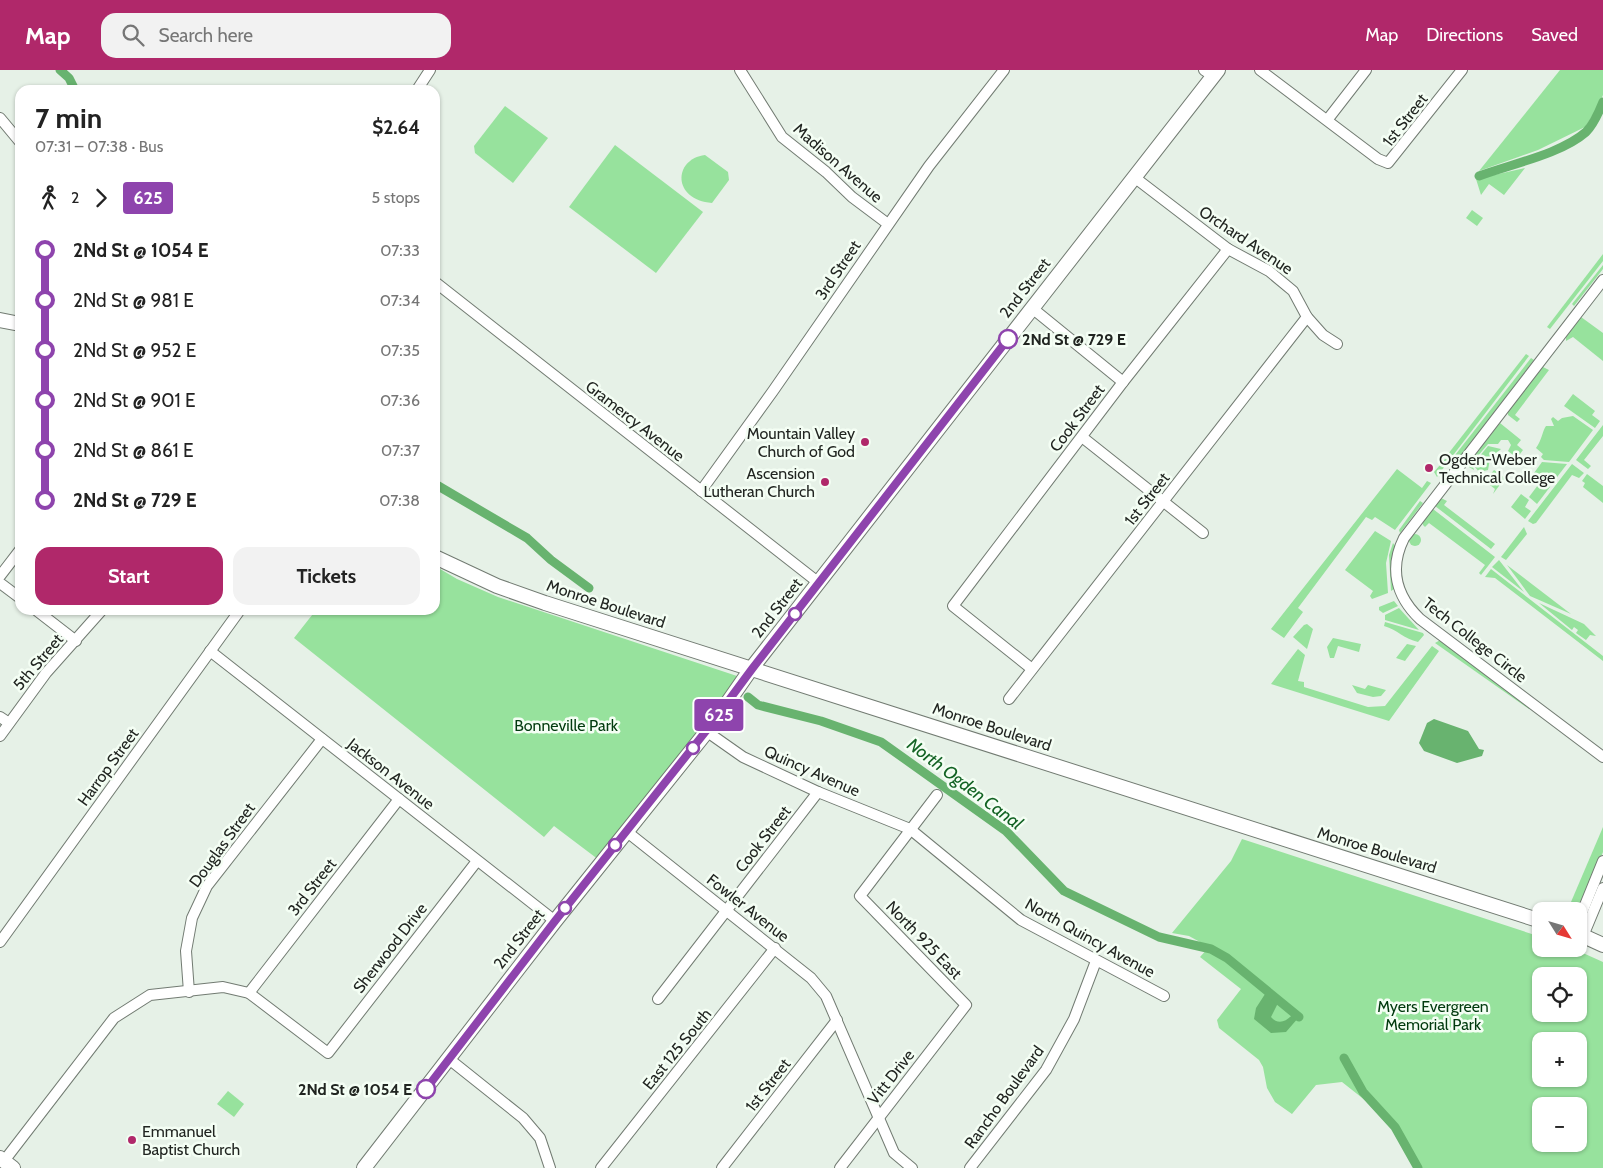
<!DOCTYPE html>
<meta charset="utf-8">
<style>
body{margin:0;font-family:Cabin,sans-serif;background:#f2f2f2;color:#222;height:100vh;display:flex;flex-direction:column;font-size:19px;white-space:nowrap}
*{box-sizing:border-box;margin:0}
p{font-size:16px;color:#767676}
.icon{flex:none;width:28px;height:28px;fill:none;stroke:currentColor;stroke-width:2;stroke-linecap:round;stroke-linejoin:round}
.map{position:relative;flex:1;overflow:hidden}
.sheet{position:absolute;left:15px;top:15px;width:425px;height:530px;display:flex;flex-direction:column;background:#fff;border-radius:15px;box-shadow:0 1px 4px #0004}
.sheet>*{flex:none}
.badge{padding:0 10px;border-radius:4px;font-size:18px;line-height:32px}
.needle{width:32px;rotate:127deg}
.fabs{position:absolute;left:1532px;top:832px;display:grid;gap:10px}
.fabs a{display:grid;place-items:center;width:55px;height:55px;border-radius:10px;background:#fff;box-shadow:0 1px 4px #0004;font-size:25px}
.map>.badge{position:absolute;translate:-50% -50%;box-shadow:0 0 0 2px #fff}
.legs{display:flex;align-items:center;gap:8px;height:55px;padding:0 20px;font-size:16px}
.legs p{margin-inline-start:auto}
.overview{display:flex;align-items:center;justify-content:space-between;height:85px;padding:0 20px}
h1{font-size:28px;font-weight:800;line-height:38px}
.action{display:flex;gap:10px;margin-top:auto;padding:10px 20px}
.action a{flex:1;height:58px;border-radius:15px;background:#b0286a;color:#fff;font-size:20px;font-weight:800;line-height:58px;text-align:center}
.action a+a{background:#f2f2f2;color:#222}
ul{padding:0 20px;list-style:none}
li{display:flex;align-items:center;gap:18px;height:50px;font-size:19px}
li i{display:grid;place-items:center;width:8px;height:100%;margin:0 6px;background:currentColor}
li i::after{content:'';width:12px;height:12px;margin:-6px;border:4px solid;border-radius:50%;background:#fff}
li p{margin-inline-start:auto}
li:first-child i{background:linear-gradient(#0000 50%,currentColor 0)}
li:last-child i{background:linear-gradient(currentColor 50%,#0000 0)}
header{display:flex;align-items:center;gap:30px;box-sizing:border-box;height:70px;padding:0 25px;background:#b0286a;color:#fff}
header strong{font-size:24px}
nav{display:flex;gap:28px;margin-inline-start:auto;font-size:18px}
.search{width:350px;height:45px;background:#f2f2f2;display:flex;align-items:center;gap:12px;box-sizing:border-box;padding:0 18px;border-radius:15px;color:#767676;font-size:19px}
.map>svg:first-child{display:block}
</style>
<header>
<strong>Map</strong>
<div class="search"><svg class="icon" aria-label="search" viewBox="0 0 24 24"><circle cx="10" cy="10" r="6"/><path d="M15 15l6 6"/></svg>Search here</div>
<nav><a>Map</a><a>Directions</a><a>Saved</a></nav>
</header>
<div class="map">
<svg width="1603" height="1098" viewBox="0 0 1603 1098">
<rect width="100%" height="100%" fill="#e6f1e7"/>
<!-- green -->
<g fill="#97e29d" fill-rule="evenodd">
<path d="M1560 0H1603V25L1598 37 1585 57 1538 80 1479 101Z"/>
<path d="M505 36 548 68 513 113 475 83 474 76Z"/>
<path d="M615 75 703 142 656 203 569 137Z"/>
<path d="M705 85 728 102 729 110 712 133C672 130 673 89 705 85Z"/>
<path d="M1525 98 1504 125 1489 114 1481 125 1476 109Z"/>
<path d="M1472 140 1483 148 1477 156 1466 148Z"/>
<path d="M1603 184V191L1550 259 1547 257Z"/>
<path d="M1603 195V199L1574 236 1572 234Z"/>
<path d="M1581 247 1603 263V291L1573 267 1566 271V267Z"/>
<path d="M1526 284 1529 286 1451 388 1448 384Z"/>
<path d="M1531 288 1534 290 1457 391 1452 389Z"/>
<path d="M1543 297 1549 300 1515 345 1520 349 1517 352 1508 345V341Z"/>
<path d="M1573 324 1595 341 1592 345 1600 351 1595 358 1564 336Z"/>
<path d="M1573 346 1593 360 1569 392 1544 390 1541 387 1543 384 1536 378C1542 370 1542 362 1546 356H1554L1551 349 1553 347 1558 351 1562 348Z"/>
<path d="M1500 353 1521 370 1517 375 1523 380 1517 388 1508 381 1511 375 1508 370H1501L1498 374H1488L1472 393 1474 400 1469 397V392Z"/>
<path d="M1603 355V366L1584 390 1591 396 1588 399 1576 390Z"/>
<path d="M1488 376 1501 379 1490 389 1488 400 1479 402 1475 397 1474 393Z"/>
<path d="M1445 389H1450L1437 407 1434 402Z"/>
<path d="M1542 392 1567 394 1551 415 1534 403Z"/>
<path d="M1572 394 1584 403 1579 408 1572 405 1536 453 1533 454 1528 451Z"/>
<path d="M1397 399 1422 418 1427 411 1431 413 1395 460 1375 447 1372 450 1366 447 1298 538 1303 542 1284 568 1271 559Z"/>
<path d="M1494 400 1505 408 1493 424 1495 419 1485 411Z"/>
<path d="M1587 404 1603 416V433L1583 417 1585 413 1582 411Z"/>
<path d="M1541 411 1550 417 1537 434 1529 427Z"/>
<path d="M1521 424 1529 430 1525 437 1531 441 1525 449 1511 437Z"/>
<path d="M1441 428 1447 431 1444 435 1495 474 1491 479 1435 436Z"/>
<path d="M1420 431 1423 433 1400 463 1399 460Z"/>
<path d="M1433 439 1495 487 1481 505 1479 503 1485 495 1429 453 1425 457 1423 455 1422 452Z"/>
<path d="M1524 457 1527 464 1506 490 1501 487Z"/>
<path d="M1375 461 1391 471 1386 493 1388 523 1372 529 1370 526 1373 521 1345 500Z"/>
<circle cx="1415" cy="470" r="6"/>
<path d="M1393 473 1395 476 1392 491 1394 519 1391 521 1389 485Z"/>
<path d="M1499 490 1524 522 1492 497Z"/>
<path d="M1507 495 1571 544 1530 526Z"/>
<path d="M435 496 457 509 498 527 743 608 599 790 554 756 544 767 294 568 316 540H435Z"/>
<path d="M1491 499 1603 586V591L1495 508 1485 507Z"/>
<path d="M1394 531 1398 536 1383 543 1379 540V537Z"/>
<path d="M1539 533 1584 554 1596 566 1590 565 1586 570 1576 563 1578 560 1574 557 1572 560Z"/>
<path d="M1399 538 1419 560 1385 550V545Z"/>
<path d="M1385 552 1423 563 1424 565 1418 572C1404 569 1398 560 1384 556Z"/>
<path d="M1307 554 1313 559 1307 579 1293 567 1304 555Z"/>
<path d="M1333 568 1361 574 1359 582 1338 576 1334 588H1330L1327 577Z"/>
<path d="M1442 569 1530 635 1529 639 1435 573Z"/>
<path d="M1407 574 1416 576 1405 591 1396 588Z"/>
<path d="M1432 576 1439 581 1389 651 1271 614 1298 579 1305 585 1298 611 1304 612V617L1368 637 1385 636Z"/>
<path d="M1352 615 1365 619 1368 615 1386 620 1381 626 1373 627 1357 623Z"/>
<path d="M1603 757V782L1580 839 1578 841 1568 839Z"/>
<path d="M1242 769 1541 867V879H1574L1603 892V1098H1414L1396 1064 1366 1031 1342 1012 1316 1015 1292 1044 1275 1032 1267 1018 1263 997 1259 990 1219 958 1217 950 1241 919 1200 887 1209 877 1189 866 1172 863 1231 791ZM1541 906H1579V944H1541ZM1541 971H1579V1009H1541ZM1541 1036H1579V1074H1541Z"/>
<path d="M228 1021 244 1034 234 1047 217 1034Z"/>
</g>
<!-- water -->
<g fill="#68b36f">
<path d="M1434 649 1468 661 1479 679 1484 680 1482 686 1457 693 1424 681 1419 673 1427 653Z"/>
<path d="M1267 921 1279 931 1271 947C1279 956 1287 951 1294 943L1299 947 1286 962 1271 963 1254 949 1256 938Z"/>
</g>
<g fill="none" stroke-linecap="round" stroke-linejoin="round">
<!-- canal -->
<g stroke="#68b36f" stroke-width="9">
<path d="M60 0 69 8 75 20"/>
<path d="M1479 106C1511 94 1561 84 1586 62 1594 54 1599 42 1603 32"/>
<path d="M435 414 527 468 551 490 589 518"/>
<path d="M748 627 758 635 821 651 881 672 1006 761 1064 821 1159 867 1211 879 1227 888 1299 947"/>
<path d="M1344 988 1363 1022 1395 1057 1418 1098"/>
</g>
<defs>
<g id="minor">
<path d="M740 0 782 67 826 102 852 127 888 154"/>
<path d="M1204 0 1213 6"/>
<path d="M1260 0 1378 89 1388 93 1462 0"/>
<path d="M417 20 430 0"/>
<path d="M0 48 20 72"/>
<path d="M1328 49 1366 0"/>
<path d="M1134 107 1228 179 1269 201 1293 221 1307 247 1323 265 1337 274"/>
<path d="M1603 210 1404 468C1389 498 1396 526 1420 549L1603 687"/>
<path d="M435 212 819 513"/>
<path d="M1032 238 1123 312"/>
<path d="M1082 367 1203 463"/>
<path d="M701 421 773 321 929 96 1004 0"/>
<path d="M0 506 20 480"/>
<path d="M0 513 20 528"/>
<path d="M36 540 76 571"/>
<path d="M210 581 555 851"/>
<path d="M1032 599 953 536 1123 312 1228 179"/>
<path d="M1009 629 1307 247"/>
<path d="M0 647 9 653"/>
<path d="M706 661 743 687 818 722 910 759 1021 850 1164 926"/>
<path d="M0 666 46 603 102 540"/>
<path d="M626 761 811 908 826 926 894 1083 912 1098"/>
<path d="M1579 850 1603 791"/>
<path d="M1583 866 1603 818"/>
<path d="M0 872 240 540"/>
<path d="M189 922 186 881 192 848 207 816 322 669"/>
<path d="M249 923 399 729"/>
<path d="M658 929 818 722"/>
<path d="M449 989 523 1048 540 1068 550 1098"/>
<path d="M4 1091 114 948 150 925 223 917 249 923 328 983 477 791"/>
<path d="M601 1098 775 878"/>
<path d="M722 1098 837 950"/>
<path d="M840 1098 966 935 860 826 937 725"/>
<path d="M970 1098 1046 1000 1074 949 1096 891"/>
</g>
<g id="secondary">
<path d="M0 250 20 254"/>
<path d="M435 487 497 516 545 533 1541 851"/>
<path d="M1579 864 1603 875"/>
<path d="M0 1088 13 1098"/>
<path d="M364 1098 555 851 712 655 751 599 1218 0"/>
</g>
</defs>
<!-- minor casing -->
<use href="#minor" stroke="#727b72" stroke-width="12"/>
<!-- secondary casing -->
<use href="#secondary" stroke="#727b72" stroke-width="16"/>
<!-- minor -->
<use href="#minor" stroke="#fff" stroke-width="10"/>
<!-- secondary -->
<use href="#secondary" stroke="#fff" stroke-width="14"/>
</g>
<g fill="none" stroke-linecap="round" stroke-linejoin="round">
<defs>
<path id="line-1" d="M426 1019 555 851 706 661 752 599 1008 269"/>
</defs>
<!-- line-1 casing -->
<use href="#line-1" stroke="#fff" stroke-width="11"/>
<!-- line-1 -->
<use href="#line-1" stroke="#8e44ad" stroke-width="8"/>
</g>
<!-- markers -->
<g fill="#fff" stroke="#8e44ad" stroke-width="2.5">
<circle cx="1008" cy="269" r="9"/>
<circle cx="795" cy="544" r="6"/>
<circle cx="693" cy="678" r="6"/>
<circle cx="615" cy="775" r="6"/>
<circle cx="565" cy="838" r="6"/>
<circle cx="426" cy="1019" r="9"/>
</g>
<g fill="#b0286a" stroke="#f4fef4" stroke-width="2">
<circle cx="865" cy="372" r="5"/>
<circle cx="1429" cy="398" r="5"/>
<circle cx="825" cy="412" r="5"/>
<circle cx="132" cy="1070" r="5"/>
</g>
<g text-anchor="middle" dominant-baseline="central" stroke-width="5" stroke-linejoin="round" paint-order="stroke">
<!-- street labels -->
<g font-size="16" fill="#212521" stroke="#f4fef4">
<text transform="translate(1405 50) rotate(-52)">1st Street</text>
<text transform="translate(838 93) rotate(41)">Madison Avenue</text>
<text transform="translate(1246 170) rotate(34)">Orchard Avenue</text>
<text transform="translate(838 200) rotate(-56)">3rd Street</text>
<text transform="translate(1025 218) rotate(-52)">2nd Street</text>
<text transform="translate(1077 348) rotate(-53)">Cook Street</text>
<text transform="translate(635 351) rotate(38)">Gramercy Avenue</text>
<text transform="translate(1147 429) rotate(-52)">1st Street</text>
<text transform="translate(606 534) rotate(18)">Monroe Boulevard</text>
<text transform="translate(777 538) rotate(-52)">2nd Street</text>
<text transform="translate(1475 570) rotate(38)">Tech College Circle</text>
<text transform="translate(38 592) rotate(-50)">5th Street</text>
<text transform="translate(992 657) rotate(18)">Monroe Boulevard</text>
<text transform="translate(108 697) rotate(-54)">Harrop Street</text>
<text transform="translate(812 701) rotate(24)">Quincy Avenue</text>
<text transform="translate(391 704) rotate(38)">Jackson Avenue</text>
<text transform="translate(763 769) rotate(-52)">Cook Street</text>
<text transform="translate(222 775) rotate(-54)">Douglas Street</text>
<text transform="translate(1377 780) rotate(17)">Monroe Boulevard</text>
<text transform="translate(312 817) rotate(-52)">3rd Street</text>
<text transform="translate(748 838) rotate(38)">Fowler Avenue</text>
<text transform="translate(1090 868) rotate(29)">North Quincy Avenue</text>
<text transform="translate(519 869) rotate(-52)">2nd Street</text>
<text transform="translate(924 870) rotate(46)">North 925 East</text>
<text transform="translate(390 878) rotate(-52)">Sherwood Drive</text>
<text transform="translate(677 979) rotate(-51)">East 125 South</text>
<text transform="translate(891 1007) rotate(-52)">Vitt Drive</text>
<text transform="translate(768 1015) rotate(-52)">1st Street</text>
<text transform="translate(1004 1027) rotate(-54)">Rancho Boulevard</text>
</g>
<!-- stop labels -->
<g font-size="16" font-weight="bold" fill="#212521" stroke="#f4fef4" text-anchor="start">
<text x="1022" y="269">2Nd St @ 729 E</text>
<text x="412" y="1019" text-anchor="end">2Nd St @ 1054 E</text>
</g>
<!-- poi labels -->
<g font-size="16" fill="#212521" stroke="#f4fef4" text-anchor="end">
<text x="855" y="363">Mountain Valley<tspan x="855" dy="18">Church of God</tspan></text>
<text x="1439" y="389" text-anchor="start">Ogden-Weber<tspan x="1439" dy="18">Technical College</tspan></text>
<text x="815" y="403">Ascension<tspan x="815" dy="18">Lutheran Church</tspan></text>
<text x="142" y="1061" text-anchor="start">Emmanuel<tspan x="142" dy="18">Baptist Church</tspan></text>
</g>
<!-- park labels -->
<g font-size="16" fill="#013a0e" stroke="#f4fef4">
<text x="566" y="655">Bonneville Park</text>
<text x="1433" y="936">Myers Evergreen<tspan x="1433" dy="18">Memorial Park</tspan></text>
</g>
<!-- water labels -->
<g font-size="18" font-style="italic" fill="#136324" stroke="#f4fef4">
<text transform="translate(965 714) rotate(37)">North Ogden Canal</text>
</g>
</g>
</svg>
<div class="fabs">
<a><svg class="needle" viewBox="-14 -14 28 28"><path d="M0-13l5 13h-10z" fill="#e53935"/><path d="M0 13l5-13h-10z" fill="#767676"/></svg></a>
<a><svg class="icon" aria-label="locate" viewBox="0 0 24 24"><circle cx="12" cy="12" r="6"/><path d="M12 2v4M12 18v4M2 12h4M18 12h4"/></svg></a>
<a>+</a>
<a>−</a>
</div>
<b class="badge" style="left:719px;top:645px;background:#8e44ad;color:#fff">625</b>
<section class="sheet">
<div class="overview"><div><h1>7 min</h1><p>07:31 – 07:38 · Bus</p></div><b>$2.64</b></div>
<div class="legs"><svg class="icon" aria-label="walk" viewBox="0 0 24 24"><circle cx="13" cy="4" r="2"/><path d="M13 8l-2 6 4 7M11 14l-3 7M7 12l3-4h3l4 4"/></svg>2<svg class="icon" aria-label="forward" viewBox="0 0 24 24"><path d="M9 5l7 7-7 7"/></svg><b class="badge" style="background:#8e44ad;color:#fff">625</b><p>5 stops</p></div>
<ul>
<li><i style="color:#8e44ad"></i><b>2Nd St @ 1054 E</b><p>07:33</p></li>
<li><i style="color:#8e44ad"></i><span>2Nd St @ 981 E</span><p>07:34</p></li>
<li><i style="color:#8e44ad"></i><span>2Nd St @ 952 E</span><p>07:35</p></li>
<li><i style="color:#8e44ad"></i><span>2Nd St @ 901 E</span><p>07:36</p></li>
<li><i style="color:#8e44ad"></i><span>2Nd St @ 861 E</span><p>07:37</p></li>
<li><i style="color:#8e44ad"></i><b>2Nd St @ 729 E</b><p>07:38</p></li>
</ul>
<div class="action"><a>Start</a><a>Tickets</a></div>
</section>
</div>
